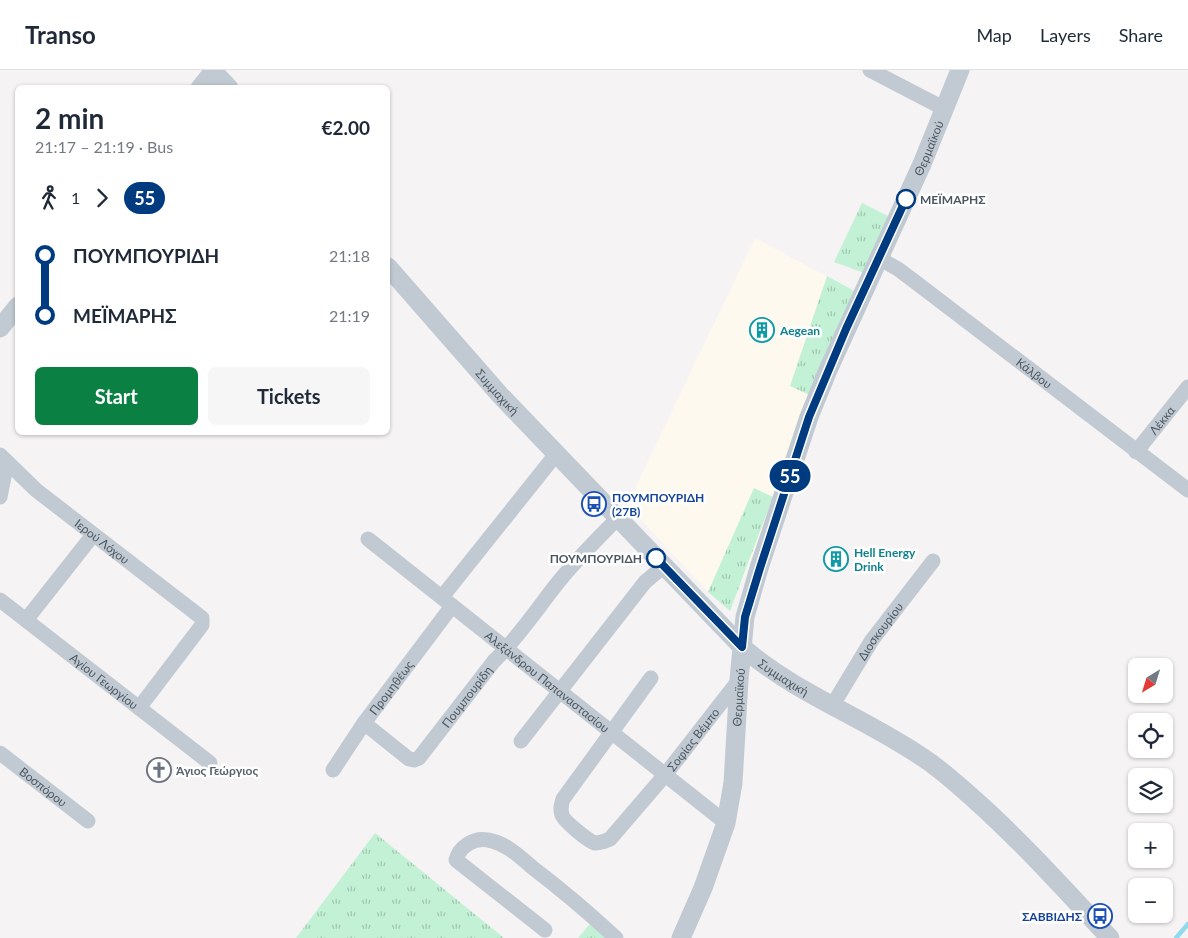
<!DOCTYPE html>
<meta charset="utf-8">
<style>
body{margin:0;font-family:Lato,sans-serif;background:#f6f6f7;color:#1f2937;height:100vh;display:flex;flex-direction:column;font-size:19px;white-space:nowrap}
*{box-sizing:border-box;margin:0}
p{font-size:16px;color:#747a83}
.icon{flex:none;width:28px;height:28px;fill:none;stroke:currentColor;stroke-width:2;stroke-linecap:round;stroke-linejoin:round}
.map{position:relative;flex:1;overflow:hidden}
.drawer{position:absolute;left:15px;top:15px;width:375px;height:350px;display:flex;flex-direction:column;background:#fff;border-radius:8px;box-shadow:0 1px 4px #0004}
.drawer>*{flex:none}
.badge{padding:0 10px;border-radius:16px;font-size:18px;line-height:32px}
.needle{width:32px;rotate:218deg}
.tools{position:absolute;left:1128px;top:588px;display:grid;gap:10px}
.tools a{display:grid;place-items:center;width:45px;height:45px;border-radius:8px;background:#fff;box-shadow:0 1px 4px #0004;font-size:25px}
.map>.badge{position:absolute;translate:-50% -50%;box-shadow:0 0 0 2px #fff}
.legs{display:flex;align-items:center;gap:8px;height:55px;padding:0 20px;font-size:16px}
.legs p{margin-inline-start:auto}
.headline{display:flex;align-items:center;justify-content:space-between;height:85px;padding:0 20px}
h1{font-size:28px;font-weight:700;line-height:38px}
.action{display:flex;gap:10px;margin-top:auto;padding:10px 20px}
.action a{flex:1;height:58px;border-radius:8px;background:#0b8043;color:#fff;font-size:20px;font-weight:700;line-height:58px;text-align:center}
.action a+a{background:#f6f6f7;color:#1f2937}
ul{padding:0 20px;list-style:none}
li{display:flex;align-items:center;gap:18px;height:60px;font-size:19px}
li i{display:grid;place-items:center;width:8px;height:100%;margin:0 6px;background:currentColor}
li i::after{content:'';width:12px;height:12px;margin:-6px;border:4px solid;border-radius:50%;background:#fff}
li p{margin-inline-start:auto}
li:first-child i{background:linear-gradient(#0000 50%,currentColor 0)}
li:last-child i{background:linear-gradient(currentColor 50%,#0000 0)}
header{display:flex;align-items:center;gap:30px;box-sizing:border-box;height:70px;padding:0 25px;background:#fff;border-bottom:1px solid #e0e1e3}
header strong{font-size:24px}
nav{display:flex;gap:28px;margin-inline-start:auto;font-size:18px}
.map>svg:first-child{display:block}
</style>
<header>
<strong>Transo</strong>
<nav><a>Map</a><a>Layers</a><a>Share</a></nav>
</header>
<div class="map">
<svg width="1188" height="868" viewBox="0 0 1188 868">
<defs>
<pattern id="grass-tufts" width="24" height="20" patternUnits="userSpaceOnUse" patternTransform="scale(1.25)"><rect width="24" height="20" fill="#c3f1d5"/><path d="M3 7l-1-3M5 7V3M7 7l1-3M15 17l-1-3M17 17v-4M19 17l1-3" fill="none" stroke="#a0c6b0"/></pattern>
</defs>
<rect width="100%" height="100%" fill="#f5f3f3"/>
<!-- commercial -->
<path fill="#fdf9ef" d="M755 168 858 223 730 541 708 522 627 435Z"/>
<!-- grass -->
<g fill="url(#grass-tufts)">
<path d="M862 133 892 148 870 205 834 192Z"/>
<path d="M827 206 858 223 816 328 790 316Z"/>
<path d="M754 418 773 427 730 541 708 522Z"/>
<path d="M375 763 504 868H296Z"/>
<path d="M590 854 605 868H578Z"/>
</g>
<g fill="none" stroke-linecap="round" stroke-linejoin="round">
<!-- stream -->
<path stroke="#90daee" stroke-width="4.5" d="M1176 868 1188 854"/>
<!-- minor -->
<g stroke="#c1cad2" stroke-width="15">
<path d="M870 0 945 39"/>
<path id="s1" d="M880 189 898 199 914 211 1188 420"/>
<path id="s2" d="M1136 382 1188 317"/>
<path id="s3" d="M0 385 36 420 202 548V555L139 638"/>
<path d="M0 427 7 392"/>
<path id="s4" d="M368 469 726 753"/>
<path d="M442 527 557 383"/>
<path id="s5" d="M0 530 210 693"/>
<path d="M26 550 93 465"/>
<path id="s6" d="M651 608 563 729C561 735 560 739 562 745 564 751 588 771 595 773 601 773 605 771 610 769L665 705 739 610"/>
<path id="s7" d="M832 636 872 570 933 491"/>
<path id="s8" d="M364 653 409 689 414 690 419 688 494 591C519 567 538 537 560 510 578 488 598 468 618 448"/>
<path d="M521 671 645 512 664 496"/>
<path id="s9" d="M0 683 88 751"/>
<path id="s10" d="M333 700 364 653 452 536"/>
<path d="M545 860 456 790C459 777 474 767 488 770 506 773 520 787 533 798 562 820 589 843 616 868"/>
</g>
<!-- tertiary -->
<g stroke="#c1cad2" stroke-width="19">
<path d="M212 0 229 18"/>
<path d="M200 18 213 2"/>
<path id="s11" d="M388 197 500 325 742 577C796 624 866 648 925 689 943 701 959 716 975 730 1023 773 1066 821 1110 868"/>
<path d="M0 258 18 236"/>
<path id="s12" d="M681 868 703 818 726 753 733 713 739 610 745 547 759 498 809 347 828 300 922 94 960 0"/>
</g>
</g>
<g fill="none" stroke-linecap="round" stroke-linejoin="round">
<defs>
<path id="line-1" d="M656 488 742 577 745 547 760 498 809 347 846 259 906 129"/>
</defs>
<!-- line-1 casing -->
<use href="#line-1" stroke="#fff" stroke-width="11"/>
<!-- line-1 -->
<use href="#line-1" stroke="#003b80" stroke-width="8"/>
</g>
<!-- icons -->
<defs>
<symbol id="building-ring" viewBox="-11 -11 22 22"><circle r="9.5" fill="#fff" stroke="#0f9aa8" stroke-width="1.5"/><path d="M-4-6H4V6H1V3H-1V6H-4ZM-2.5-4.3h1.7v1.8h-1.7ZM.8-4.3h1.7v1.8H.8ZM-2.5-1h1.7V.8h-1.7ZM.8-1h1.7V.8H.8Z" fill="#0f9aa8"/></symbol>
<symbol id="bus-ring" viewBox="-11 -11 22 22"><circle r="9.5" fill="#fff" stroke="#1a4fb4" stroke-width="1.5"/><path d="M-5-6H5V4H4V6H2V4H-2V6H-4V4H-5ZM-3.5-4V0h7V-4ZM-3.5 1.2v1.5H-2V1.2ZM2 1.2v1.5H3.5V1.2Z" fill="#1a4fb4"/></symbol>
<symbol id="church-ring" viewBox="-11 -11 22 22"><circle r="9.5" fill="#fff" stroke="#6b7280" stroke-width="1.5"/><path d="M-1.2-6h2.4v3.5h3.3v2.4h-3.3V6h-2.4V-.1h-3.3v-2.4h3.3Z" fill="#6b7280"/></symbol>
</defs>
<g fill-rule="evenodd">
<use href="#building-ring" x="748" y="246" width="28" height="28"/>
<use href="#bus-ring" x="580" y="420" width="28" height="28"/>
<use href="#building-ring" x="822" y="475" width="28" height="28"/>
<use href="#church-ring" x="145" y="686" width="28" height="28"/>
<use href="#bus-ring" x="1086" y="832" width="28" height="28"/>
</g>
<!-- markers -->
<g fill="#fff" stroke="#003b80" stroke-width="2.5">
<circle cx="906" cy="129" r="9"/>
<circle cx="656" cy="488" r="9"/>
</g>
<g text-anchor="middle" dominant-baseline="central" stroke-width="5" stroke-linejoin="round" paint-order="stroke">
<!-- street labels -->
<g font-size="12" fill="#4a5661" stroke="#fff">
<text stroke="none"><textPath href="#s12" startOffset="835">Θερμαϊκού</textPath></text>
<text stroke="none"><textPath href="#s1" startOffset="192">Κάλβου</textPath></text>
<text stroke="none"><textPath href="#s11" startOffset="166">Συμμαχική</textPath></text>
<text stroke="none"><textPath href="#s2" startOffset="41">Λέκκα</textPath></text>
<text stroke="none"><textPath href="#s3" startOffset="134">Ιερού Λόχου</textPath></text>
<text stroke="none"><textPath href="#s7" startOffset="89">Διοσκουρίου</textPath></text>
<text stroke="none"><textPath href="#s11" startOffset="571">Συμμαχική</textPath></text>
<text stroke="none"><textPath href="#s4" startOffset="229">Αλεξάνδρου Παπαναστασίου</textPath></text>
<text stroke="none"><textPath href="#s5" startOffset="132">Αγίου Γεωργίου</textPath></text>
<text stroke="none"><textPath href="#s10" startOffset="101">Προμηθέως</textPath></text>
<text stroke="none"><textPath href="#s8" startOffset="146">Πουμπουρίδη</textPath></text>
<text stroke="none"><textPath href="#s12" startOffset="250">Θερμαϊκού</textPath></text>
<text stroke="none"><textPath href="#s6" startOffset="355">Σοφίας Βέμπο</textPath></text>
<text stroke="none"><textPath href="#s9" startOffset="55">Βοσπόρου</textPath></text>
</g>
<!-- stop labels -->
<g font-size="12" font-weight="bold" fill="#4a5661" stroke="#fff" text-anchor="start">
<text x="920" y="129">ΜΕΪΜΑΡΗΣ</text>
<text x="642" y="488" text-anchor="end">ΠΟΥΜΠΟΥΡΙΔΗ</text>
</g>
<!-- culture labels -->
<g font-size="12" font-weight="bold" fill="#0d838f" stroke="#fff" text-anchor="start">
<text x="780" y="260">Aegean</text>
<text x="854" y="482">Hell Energy<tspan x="854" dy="14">Drink</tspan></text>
</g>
<!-- transit labels -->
<g font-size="12" font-weight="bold" fill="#164399" stroke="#fff" text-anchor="start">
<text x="612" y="427">ΠΟΥΜΠΟΥΡΙΔΗ<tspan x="612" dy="14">(27Β)</tspan></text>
<text x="1082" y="846" text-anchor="end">ΣΑΒΒΙΔΗΣ</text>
</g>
<!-- worship labels -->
<g font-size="12" font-weight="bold" fill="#5b616d" stroke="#fff" text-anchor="start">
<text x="176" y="700">Άγιος Γεώργιος</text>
</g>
</g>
</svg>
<div class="tools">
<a><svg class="needle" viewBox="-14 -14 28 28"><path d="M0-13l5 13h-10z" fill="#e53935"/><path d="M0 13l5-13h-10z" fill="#747a83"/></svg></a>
<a><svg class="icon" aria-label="locate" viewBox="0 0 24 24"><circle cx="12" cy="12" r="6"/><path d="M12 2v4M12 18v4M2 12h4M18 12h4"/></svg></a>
<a><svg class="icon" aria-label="layers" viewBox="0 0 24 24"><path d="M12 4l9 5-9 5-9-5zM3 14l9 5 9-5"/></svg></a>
<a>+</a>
<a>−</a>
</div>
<b class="badge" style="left:790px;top:406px;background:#003b80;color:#fff">55</b>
<section class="drawer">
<div class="headline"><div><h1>2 min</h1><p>21:17 – 21:19 · Bus</p></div><b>€2.00</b></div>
<div class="legs"><svg class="icon" aria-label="walk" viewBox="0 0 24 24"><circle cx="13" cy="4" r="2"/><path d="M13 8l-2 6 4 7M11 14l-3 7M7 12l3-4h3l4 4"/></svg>1<svg class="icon" aria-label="forward" viewBox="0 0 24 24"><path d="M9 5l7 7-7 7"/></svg><b class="badge" style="background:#003b80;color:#fff">55</b></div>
<ul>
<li><i style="color:#003b80"></i><b>ΠΟΥΜΠΟΥΡΙΔΗ</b><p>21:18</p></li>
<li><i style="color:#003b80"></i><b>ΜΕΪΜΑΡΗΣ</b><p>21:19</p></li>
</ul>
<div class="action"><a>Start</a><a>Tickets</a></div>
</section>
</div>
